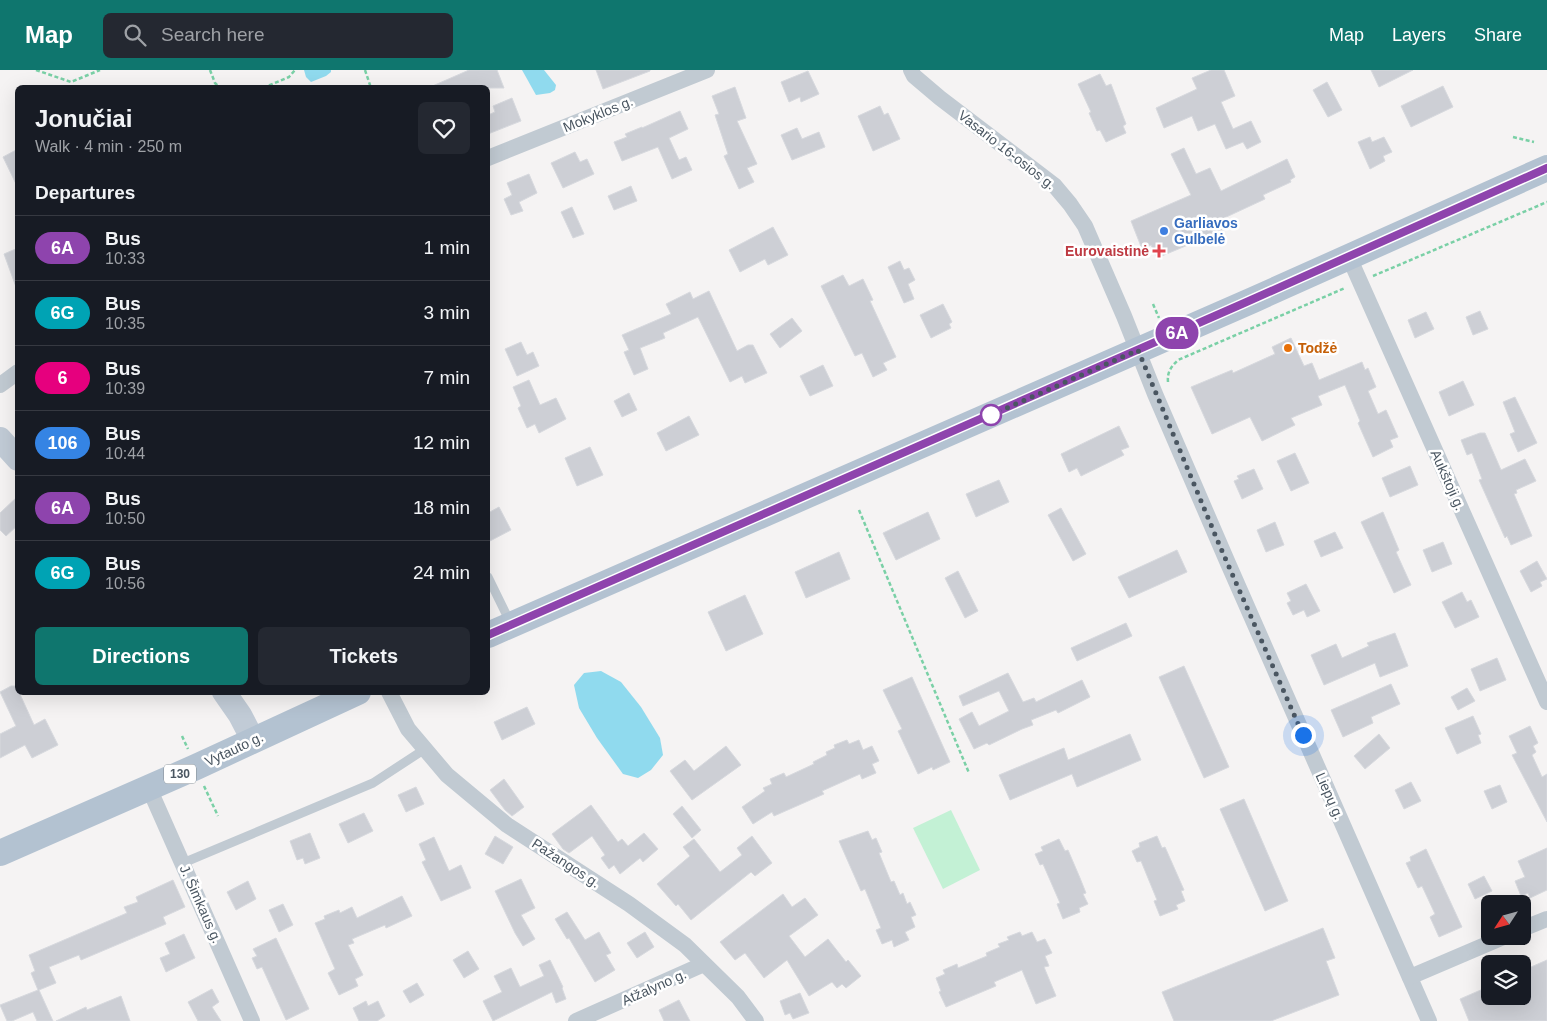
<!DOCTYPE html>
<meta charset="utf-8">
<style>
body{margin:0;font-family:Helvetica,sans-serif;background:#242831;color:#f1f3f6;height:100vh;display:flex;flex-direction:column;font-size:19px;white-space:nowrap}
*{box-sizing:border-box;margin:0}
p{font-size:16px;color:#9ea1a6}
.icon{flex:none;width:28px;height:28px;fill:none;stroke:currentColor;stroke-width:2;stroke-linecap:round;stroke-linejoin:round}
.map{position:relative;flex:1;overflow:hidden}
.drawer{position:absolute;left:15px;top:15px;width:475px;height:610px;display:flex;flex-direction:column;background:#171b24;border-radius:8px;box-shadow:0 5px 20px #0002}
.drawer>*{flex:none}
.badge{padding:0 10px;border-radius:16px;font-size:18px;line-height:32px}
.needle{width:32px;rotate:234deg}
.controls{position:absolute;left:1481px;top:825px;display:grid;gap:10px}
.controls a{display:grid;place-items:center;width:50px;height:50px;border-radius:8px;background:#171b24;box-shadow:0 5px 20px #0002;font-size:25px}
.you{position:absolute;width:25px;height:25px;margin:-12px;border:4px solid #fff;border-radius:50%;background:#1a73e8;box-shadow:0 0 0 8px #1a73e833}
.map>.badge{position:absolute;translate:-50% -50%;box-shadow:0 0 0 2px #fff}
h2{padding:0 20px;font-size:19px;line-height:45px}
.round{display:grid;place-items:center;flex:none;width:52px;height:52px;border-radius:8px;background:#242831}
.overview{display:flex;align-items:center;justify-content:space-between;height:85px;padding:0 20px}
h1{font-size:24px;font-weight:700;line-height:38px}
.button{display:flex;gap:10px;margin-top:auto;padding:10px 20px}
.button a{flex:1;height:58px;border-radius:8px;background:#0f766e;color:#fff;font-size:20px;font-weight:700;line-height:58px;text-align:center}
.button a+a{background:#242831;color:#f1f3f6}
ul{padding:0;list-style:none}
li{display:flex;align-items:center;gap:15px;height:65px;padding:0 20px;border-top:1px solid #363941}
li div{flex:1}
li b{display:block;font-size:19px}
li em{font-style:normal}
li .badge{min-width:55px;font-weight:700;text-align:center}
header{display:flex;align-items:center;gap:30px;box-sizing:border-box;height:70px;padding:0 25px;background:#0f766e;color:#fff}
header strong{font-size:24px}
nav{display:flex;gap:28px;margin-inline-start:auto;font-size:18px}
.search{width:350px;height:45px;background:#242831;display:flex;align-items:center;gap:12px;box-sizing:border-box;padding:0 18px;border-radius:8px;color:#9ea1a6;font-size:19px}
.map>svg:first-child{display:block}
</style>
<header>
<strong>Map</strong>
<div class="search"><svg class="icon" aria-label="search" viewBox="0 0 24 24"><circle cx="10" cy="10" r="6"/><path d="M15 15l6 6"/></svg>Search here</div>
<nav><a>Map</a><a>Layers</a><a>Share</a></nav>
</header>
<div class="map">
<svg width="1547" height="951" viewBox="0 0 1547 951">
<rect width="100%" height="100%" fill="#f5f3f3"/>
<!-- green -->
<path fill="#c3f1d5" d="M951 740 980 800 943 819 913 758Z"/>
<!-- water -->
<g fill="#90daee">
<path d="M304 0H331V2L326 6 311 12 306 7Z"/>
<path d="M522 0H544L556 15 555 20 550 23 536 25Z"/>
<path d="M601 601 621 612 641 637 660 668 663 685 651 700 638 708 623 704 597 668 579 638 574 615 584 603Z"/>
</g>
<!-- building -->
<g fill="#cdcfd5" stroke="#d7d9de">
<path d="M469 0H497L504 18H428Z"/>
<path d="M596 0H650V1L603 19Z"/>
<path d="M1211 0H1224L1235 26 1221 32 1233 59 1251 51 1261 72 1247 79 1243 72 1226 79 1215 54 1198 61 1192 46 1164 58 1156 38 1197 19 1192 8Z"/>
<path d="M1371 0H1413L1379 17Z"/>
<path d="M808 1 819 24 801 32 800 27 789 32 781 12Z"/>
<path d="M1100 4 1106 16 1111 14 1126 54 1123 56 1126 63 1106 72 1100 60 1097 61 1089 43 1091 42 1078 14Z"/>
<path d="M1327 12 1342 40 1328 47 1313 20Z"/>
<path d="M1443 16 1453 37 1411 57 1401 36Z"/>
<path d="M735 17 746 48 737 51 757 94 747 98 754 112 739 119 724 86 728 84 715 45 719 44 712 26Z"/>
<path d="M512 28 521 51 488 64V45L495 42 493 36Z"/>
<path d="M880 36 884 45 888 43 900 69 873 81 858 46Z"/>
<path d="M680 41 688 59 669 68 679 90 686 87 692 100 672 109 658 77 622 91 614 72 627 67 625 64 642 57V58Z"/>
<path d="M797 58 802 69 819 62 825 77 792 90 781 65Z"/>
<path d="M1370 67 1372 72 1384 67 1392 82 1383 86 1385 91 1370 99 1358 72Z"/>
<path d="M1184 78 1196 104 1210 98 1221 121 1287 89 1295 107 1290 110 1291 112 1263 125 1265 129 1222 149 1226 159 1157 188 1151 175 1142 179 1131 151 1191 125 1171 84Z"/>
<path d="M18 79V118L3 87Z"/>
<path d="M575 82 580 92 587 89 594 104 563 118 551 93Z"/>
<path d="M529 104 537 123 519 132 523 141 511 145 504 129 512 125 507 113Z"/>
<path d="M631 116 637 131 614 140 608 126Z"/>
<path d="M572 137 584 164 573 168 561 142Z"/>
<path d="M773 157 788 185 768 195 765 189 740 202 729 180Z"/>
<path d="M18 178V217H16L4 184Z"/>
<path d="M900 191 904 200 909 198 915 210 908 214 914 229 904 233 888 197Z"/>
<path d="M843 205 849 216 863 209 873 230 870 231 896 287 883 293 887 300 873 307 862 283 855 286 821 216Z"/>
<path d="M709 221 737 281 748 275H753L767 303 745 313 742 306 730 312 698 247 663 263 665 268 640 278 648 299 634 305 624 282 629 280 622 265 671 244 666 234 690 222 693 229Z"/>
<path d="M943 234 952 252 949 254 951 258 931 268 920 245Z"/>
<path d="M1480 241 1488 259 1473 265 1466 247Z"/>
<path d="M1426 242 1434 259 1415 268 1408 250Z"/>
<path d="M792 248 802 261 780 278 770 264Z"/>
<path d="M1291 268 1304 296 1312 293 1319 310 1362 292 1365 300 1368 298 1376 317 1368 321 1378 344 1386 340 1398 367 1390 370 1393 377 1373 387 1358 353 1360 351 1345 315 1318 326 1322 335 1291 348 1295 355 1262 371 1250 347 1212 364 1191 317 1232 300 1233 303 1275 284 1272 277Z"/>
<path d="M521 272 527 285 533 282 539 296 517 306 505 279Z"/>
<path d="M823 295 833 316 810 326 800 306Z"/>
<path d="M529 310 540 335 556 328 566 349 539 363 535 354 527 358 518 338 521 336 513 317Z"/>
<path d="M1463 311 1474 335 1449 346 1439 322Z"/>
<path d="M629 323 637 340 622 347 614 331Z"/>
<path d="M1515 327 1537 373 1518 382 1510 364 1515 362 1503 332Z"/>
<path d="M689 346 699 365 666 381 657 363Z"/>
<path d="M1119 356 1129 377 1121 380 1124 385 1081 406 1077 398 1069 402 1061 384Z"/>
<path d="M1480 363H1485L1501 400 1525 389 1536 411 1516 420 1517 423 1514 424 1532 466 1511 475 1507 466 1505 468 1479 410 1482 409 1472 383 1467 385 1461 370Z"/>
<path d="M590 377 603 405 577 416 565 388Z"/>
<path d="M1295 383 1309 413 1291 421 1277 391Z"/>
<path d="M1410 396 1418 415 1390 427 1382 408Z"/>
<path d="M1254 399 1263 419 1242 429 1234 411 1239 409 1237 406Z"/>
<path d="M999 410 1009 432 976 447 966 424Z"/>
<path d="M18 426V455L6 466 0 460V443Z"/>
<path d="M499 437 511 460 488 472V443Z"/>
<path d="M1061 438 1086 484 1073 491 1048 445Z"/>
<path d="M928 442 940 469 896 490 883 463Z"/>
<path d="M1383 442 1399 480 1396 482 1411 515 1394 523 1361 452Z"/>
<path d="M1275 452 1284 475 1266 482 1257 460Z"/>
<path d="M1335 462 1343 478 1321 487 1314 471Z"/>
<path d="M1443 472 1452 494 1432 502 1423 480Z"/>
<path d="M1177 480 1187 502 1129 528 1118 507Z"/>
<path d="M839 482 850 509 806 528 795 502Z"/>
<path d="M1537 491 1547 509 1540 512 1542 516 1531 522 1520 501Z"/>
<path d="M958 501 978 541 965 548 945 508Z"/>
<path d="M1306 514 1320 541 1307 547 1304 540 1293 545 1287 533 1291 531 1287 523Z"/>
<path d="M1462 522 1467 532 1471 530 1479 547 1455 558 1442 532Z"/>
<path d="M745 525 763 564 726 581 708 542Z"/>
<path d="M1126 553 1132 566 1077 591 1071 578Z"/>
<path d="M1395 563 1408 596 1380 607 1375 593 1324 615 1311 585 1336 574 1342 588 1369 576 1367 573Z"/>
<path d="M1497 588 1506 610 1480 621 1471 599Z"/>
<path d="M1184 596 1229 697 1204 708 1159 607Z"/>
<path d="M1008 603 1023 632 1034 628 1036 632 1082 610 1090 627 1058 643 1056 640 1031 650 1033 655 1022 659 989 675 987 673 974 679 959 649 972 642 979 656 1009 641 999 621 963 636 959 626Z"/>
<path d="M912 607 950 692 933 700 932 697 918 704 898 661 902 659 883 620Z"/>
<path d="M1391 614 1400 634 1371 647 1373 653 1343 667 1331 640Z"/>
<path d="M11 616H16L18 622H19L34 655 45 649 58 675 32 688 25 675 0 688V664L16 656 0 622Z"/>
<path d="M1467 618 1475 631 1458 640 1451 627Z"/>
<path d="M527 637 535 654 502 670 494 652Z"/>
<path d="M1473 646 1481 664 1478 665 1481 673 1457 684 1445 658Z"/>
<path d="M1530 656 1538 673 1533 676 1536 682 1532 685 1542 707 1547 704V752L1512 685 1517 683 1509 666Z"/>
<path d="M1130 664 1141 690 1077 717 1072 704 1010 730 999 705 1064 678 1068 690Z"/>
<path d="M1379 664 1390 678 1365 699 1354 686Z"/>
<path d="M847 670 849 674 859 670 863 680 872 676 879 691 872 694 876 703 862 709 860 704 822 721 824 724 774 746 772 742 753 754 742 737 765 721 763 718 772 714 770 709 784 703 786 707 814 694 813 692 827 685 826 682 835 678 834 675Z"/>
<path d="M726 676 741 695 692 730 670 701 685 690 694 701Z"/>
<path d="M504 709 524 737 512 746 505 740 490 720Z"/>
<path d="M1411 712 1421 731 1404 739 1395 720Z"/>
<path d="M1500 715 1507 732 1492 739 1484 721Z"/>
<path d="M416 717 424 734 406 742 398 725Z"/>
<path d="M1244 729 1288 831 1265 841 1220 739Z"/>
<path d="M591 735 618 772 622 769 628 776 644 763 658 779 643 792 640 788 620 804 614 795 609 799 601 788 605 785 592 766 569 783 563 779 552 764Z"/>
<path d="M682 736 701 760 692 768 673 744Z"/>
<path d="M364 743 373 761 348 773 339 754Z"/>
<path d="M868 761 872 770 876 768 882 782 879 783 891 812 894 811 900 825 903 823 907 834 910 832 916 845 911 847 915 857 905 862 909 870 894 877 892 870 882 874 876 860 881 858 865 819 861 821 839 771Z"/>
<path d="M310 763 320 788 305 794 303 788 297 790 290 771Z"/>
<path d="M495 766 513 777 503 794 485 784Z"/>
<path d="M752 766 772 793 755 806 751 802 691 850 678 834 676 836 657 814 690 786 683 777 694 769 720 802 742 785 737 778Z"/>
<path d="M1157 766 1162 778 1165 777 1184 820 1181 821 1185 831 1176 835 1178 839 1160 846 1154 831 1157 830 1141 791 1137 792 1132 781 1140 777 1139 773Z"/>
<path d="M434 767 449 801 461 795 471 818 441 831 422 792 426 790 419 774Z"/>
<path d="M1059 769 1065 781 1068 780 1080 808 1086 823 1083 824 1088 834 1079 838 1080 842 1063 849 1057 834 1060 833 1043 794 1040 795 1035 784 1043 781 1041 777Z"/>
<path d="M1547 778V820L1530 828 1528 823 1521 826 1515 811 1525 807 1518 791Z"/>
<path d="M1426 779 1462 857 1439 867 1430 847 1435 844 1422 816 1418 818 1406 793 1411 791 1410 787Z"/>
<path d="M1484 806 1492 821 1475 829 1468 814Z"/>
<path d="M521 809 535 838 521 845 535 869 523 876 515 863 495 821Z"/>
<path d="M173 810 185 837 163 847 166 854 81 890 79 885 49 897 56 913 39 920 53 951H37L33 942 12 951H7L0 935 38 920 31 903 35 901 29 885 127 843 124 837 138 832 136 827Z"/>
<path d="M248 811 256 829 236 840 227 822Z"/>
<path d="M783 824 792 837 805 828 818 845 789 866 805 887 828 869 846 892 848 890 861 906 846 918 842 914 837 918 832 912 809 926 787 890 764 908 745 883 735 890 720 872Z"/>
<path d="M402 826 412 846 386 858 385 855 352 869 354 873 348 875 363 905 355 909 358 916 339 925 328 903 335 899 315 853 325 849 324 846 339 840 340 843 352 837 357 848Z"/>
<path d="M283 834 293 855 279 862 269 840Z"/>
<path d="M567 842 585 870 599 862 611 883 606 885 615 900 595 912 569 868 567 869 555 849Z"/>
<path d="M1323 858 1335 888 1326 891 1339 925 1271 951H1174L1162 922Z"/>
<path d="M645 862 654 877 637 888 627 873Z"/>
<path d="M1020 862 1022 866 1032 862 1037 872 1045 869 1052 883 1045 886 1049 896 1044 897 1056 926 1036 934 1022 900 994 912 996 916 946 937 939 922 941 921 936 908 945 904 943 900 957 894 958 898 987 886 986 883 1000 877 998 874 1009 870 1007 867Z"/>
<path d="M184 864 195 888 166 902 160 888 170 884 165 873Z"/>
<path d="M276 868 309 939 286 950 262 897 257 899 252 888 257 886 253 879Z"/>
<path d="M468 881 479 899 464 908 453 890Z"/>
<path d="M550 890 563 917 562 918 566 929 556 933 552 922 493 951 483 931 502 922 494 906 511 898 520 917 544 906 539 895Z"/>
<path d="M1547 890V951H1469L1460 929 1490 916V926H1522V901Z"/>
<path d="M417 913 424 925 410 933 403 921Z"/>
<path d="M212 919 219 932 212 937 221 951H198L188 932Z"/>
<path d="M800 923 809 943 793 949 790 943 785 945 780 931Z"/>
<path d="M121 926 130 951H56L86 937 87 940Z"/>
<path d="M679 930 690 951H664L659 940Z"/>
<path d="M366 931 368 936 378 931 385 946 377 951H359L353 938Z"/>
</g>
<g fill="none" stroke-linecap="round" stroke-linejoin="round">
<!-- path -->
<g stroke="#7ad0a6" stroke-width="2.5" stroke-dasharray="4 2.5" stroke-linecap="butt">
<path d="M36 0 71 12 100 0"/>
<path d="M210 0 215 13 220 18"/>
<path d="M365 0 371 18"/>
<path d="M263 18 289 7 295 0"/>
<path d="M1513 67 1534 72"/>
<path d="M1373 206 1547 132"/>
<path d="M1153 234 1159 248"/>
<path d="M1168 312C1167 302 1171 297 1178 290L1345 218"/>
<path d="M859 440 969 703"/>
<path d="M182 666 188 679"/>
<path d="M204 716 218 746"/>
</g>
<!-- lane -->
<g stroke="#c1cad2" stroke-width="9">
<path d="M488 507 510 552"/>
<path d="M183 793 373 713 425 679"/>
</g>
<!-- street -->
<g stroke="#c1cad2" stroke-width="16">
<path d="M911 0 914 6 940 28 1054 115 1070 134 1085 156 1124 246 1155 324 1227 491 1429 951"/>
<path d="M488 88 707 0"/>
<path d="M1349 187 1547 632"/>
<path d="M0 315 18 302"/>
<path d="M389 622 408 659 447 705 507 755 629 834 685 875 738 927 756 951"/>
<path d="M149 718 252 951"/>
<path d="M1522 859 1547 849"/>
<path d="M1410 907 1506 866"/>
<path d="M576 951 704 894"/>
</g>
<!-- secondary -->
<g stroke="#c1cbd6" stroke-width="24">
<path d="M0 369 18 389"/>
<path d="M224 622 240 645 253 670"/>
</g>
<!-- primary -->
<g stroke="#b3c2d1" stroke-width="26">
<path d="M488 565 1253 230 1547 98"/>
<path d="M0 783 196 697 358 622"/>
</g>
</g>
<g fill="none" stroke-linecap="round" stroke-linejoin="round">
<defs>
<path id="line" d="M488 565 1242 234 1547 98"/>
</defs>
<!-- line casing -->
<use href="#line" stroke="#fff" stroke-width="11"/>
<!-- line -->
<use href="#line" stroke="#8e44ad" stroke-width="8"/>
<!-- walk -->
<path stroke="#4a5661" stroke-width="5" stroke-dasharray="0 9" d="M991 345 1138 280 1219 474 1303 665"/>
</g>
<!-- markers -->
<circle fill="#3f7fe0" stroke="#fff" stroke-width="2" cx="1164" cy="161" r="5"/>
<path fill="#e0444e" stroke="#fff" stroke-width="2" d="M1156.5 173.5h5v5h5v5h-5v5h-5v-5h-5v-5h5z"/>
<circle fill="#e8710a" stroke="#fff" stroke-width="2" cx="1288" cy="278" r="5"/>
<circle fill="#fff" stroke="#8e44ad" stroke-width="2.5" cx="991" cy="345" r="10"/>
<g text-anchor="middle" dominant-baseline="central" stroke-width="5" stroke-linejoin="round" paint-order="stroke">
<!-- shield labels -->
<rect fill="#fff" stroke="#808990" stroke-width="1" x="164" y="694.5" width="32" height="19" rx="4"/>
<g font-size="12" font-weight="bold" fill="#4a5661">
<text x="180" y="704">130</text>
</g>
<!-- street labels -->
<g font-size="14" fill="#4a5661" stroke="#fff">
<text transform="translate(598 44) rotate(-22)">Mokyklos g.</text>
<text transform="translate(1007 80) rotate(38)">Vasario 16-osios g.</text>
<text transform="translate(1448 410) rotate(66)">Aukštoji g.</text>
<text transform="translate(234 679) rotate(-25)">Vytauto g.</text>
<text transform="translate(1330 726) rotate(66)">Liepų g.</text>
<text transform="translate(566 793) rotate(33)">Pažangos g.</text>
<text transform="translate(201 834) rotate(66)">J. Šimkaus g.</text>
<text transform="translate(654 917) rotate(-24)">Atžalyno g.</text>
</g>
<!-- shop labels -->
<g font-size="14" font-weight="bold" fill="#366cbe" stroke="#fff" text-anchor="start">
<text x="1174" y="153">Garliavos<tspan x="1174" dy="16">Gulbelė</tspan></text>
</g>
<!-- health labels -->
<g font-size="14" font-weight="bold" fill="#be3a42" stroke="#fff" text-anchor="end">
<text x="1149" y="181">Eurovaistinė</text>
</g>
<!-- food labels -->
<g font-size="14" font-weight="bold" fill="#c56008" stroke="#fff" text-anchor="start">
<text x="1298" y="278">Todžė</text>
</g>
</g>
</svg>
<div class="controls">
<a><svg class="needle" viewBox="-14 -14 28 28"><path d="M0-13l5 13h-10z" fill="#e53935"/><path d="M0 13l5-13h-10z" fill="#9ea1a6"/></svg></a>
<a><svg class="icon" aria-label="layers" viewBox="0 0 24 24"><path d="M12 4l9 5-9 5-9-5zM3 14l9 5 9-5"/></svg></a>
</div>
<div class="you" style="left:1303px;top:665px"></div>
<b class="badge" style="left:1177px;top:263px;background:#8e44ad;color:#fff">6A</b>
<section class="drawer">
<div class="overview"><div><h1>Jonučiai</h1><p>Walk · 4 min · 250 m</p></div><a class="round"><svg class="icon" aria-label="heart" viewBox="0 0 24 24"><path d="M12 20l-8-8c-3-5 5-10 8-4 3-6 11-1 8 4z"/></svg></a></div>
<h2>Departures</h2>
<ul>
<li><span class="badge" style="background:#8e44ad;color:#fff">6A</span><div><b>Bus</b><p>10:33</p></div><em>1 min</em></li>
<li><span class="badge" style="background:#00a3b4;color:#fff">6G</span><div><b>Bus</b><p>10:35</p></div><em>3 min</em></li>
<li><span class="badge" style="background:#e6007e;color:#fff">6</span><div><b>Bus</b><p>10:39</p></div><em>7 min</em></li>
<li><span class="badge" style="background:#3584e4;color:#fff">106</span><div><b>Bus</b><p>10:44</p></div><em>12 min</em></li>
<li><span class="badge" style="background:#8e44ad;color:#fff">6A</span><div><b>Bus</b><p>10:50</p></div><em>18 min</em></li>
<li><span class="badge" style="background:#00a3b4;color:#fff">6G</span><div><b>Bus</b><p>10:56</p></div><em>24 min</em></li>
</ul>
<div class="button"><a>Directions</a><a>Tickets</a></div>
</section>
</div>
